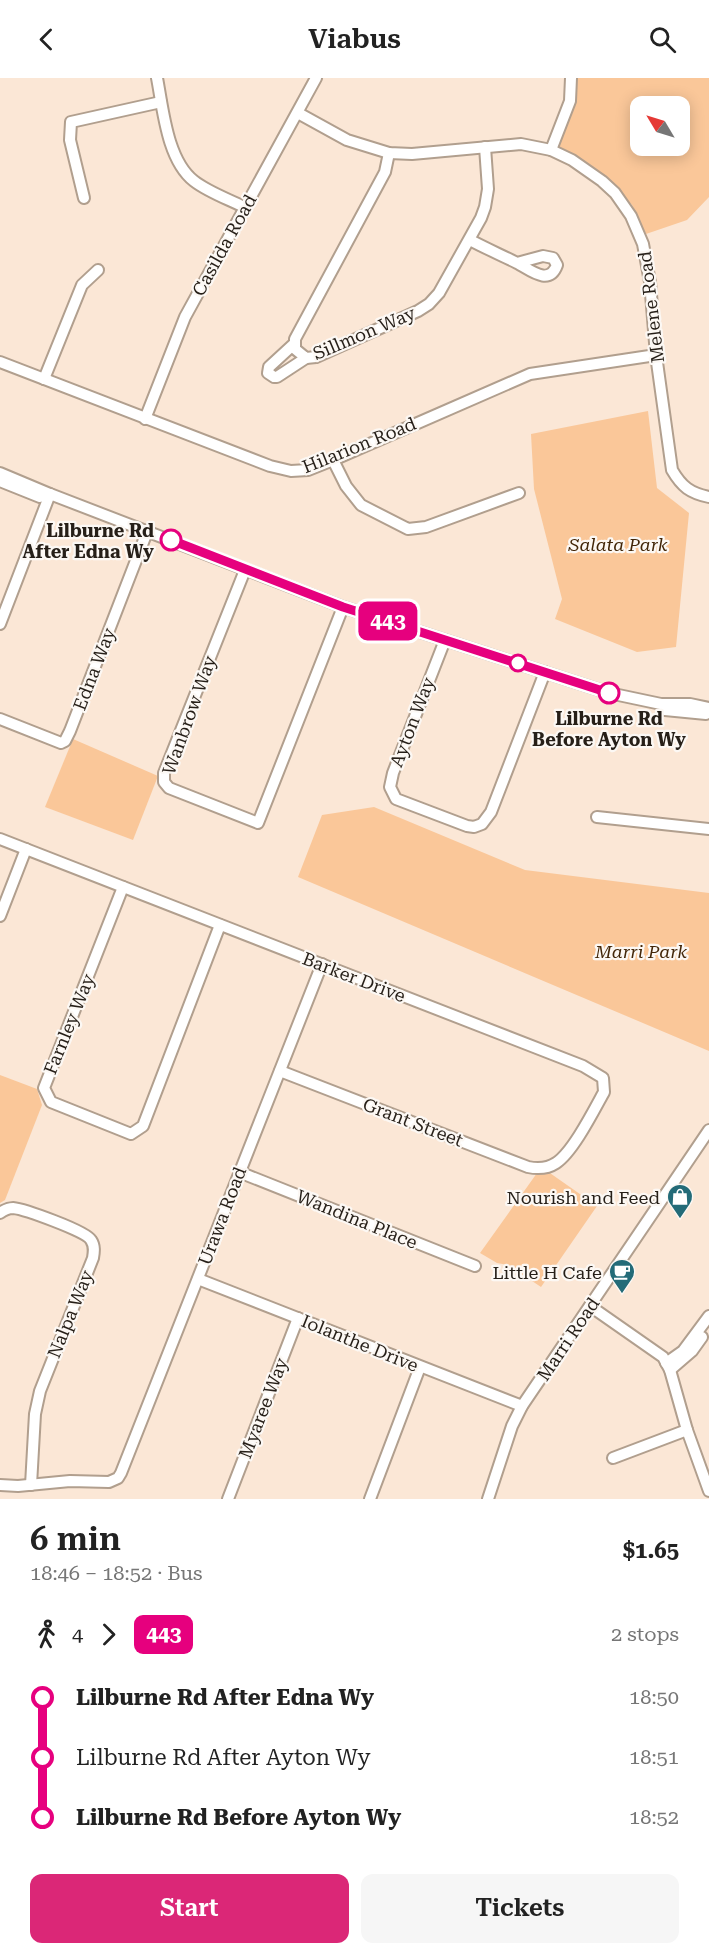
<!DOCTYPE html>
<meta charset="utf-8">
<style>
body{margin:0;font-family:"Roboto Serif",serif;background:#f6f6f6;color:#222;height:100vh;display:flex;flex-direction:column;font-size:22px;white-space:nowrap}
*{box-sizing:border-box;margin:0}
p{font-size:20px;color:#767676}
.icon{flex:none;width:33px;height:33px;fill:none;stroke:currentColor;stroke-width:2;stroke-linecap:round;stroke-linejoin:round}
.map{position:relative;height:1421px;overflow:hidden}
.sheet{display:flex;flex-direction:column;background:#fff;flex:1}
.sheet>*{flex:none}
.badge{padding:0 12px;border-radius:9px;font-size:21px;line-height:39px}
.needle{width:39px;rotate:308deg}
.controls{position:absolute;left:630px;top:18px;display:grid;gap:12px}
.controls a{display:grid;place-items:center;width:60px;height:60px;border-radius:12px;background:#fff;box-shadow:0 3px 15px #0003;font-size:30px}
.map>.badge{position:absolute;translate:-50% -50%;box-shadow:0 0 0 3px #fff}
.legs{display:flex;align-items:center;gap:9px;height:66px;padding:0 30px;font-size:20px}
.legs p{margin-inline-start:auto}
.head{display:flex;align-items:center;justify-content:space-between;height:102px;padding:0 30px}
h1{font-size:33px;font-weight:600;line-height:45px}
.primary-button{display:flex;gap:12px;margin-top:auto;padding:12px 30px}
.primary-button a{flex:1;height:69px;border-radius:12px;background:#db2777;color:#fff;font-size:24px;font-weight:600;line-height:69px;text-align:center}
.primary-button a+a{background:#f6f6f6;color:#222}
ul{padding:0 30px;list-style:none}
li{display:flex;align-items:center;gap:21px;height:60px;font-size:22px}
li i{display:grid;place-items:center;width:9px;height:100%;margin:0 8px;background:currentColor}
li i::after{content:'';width:15px;height:15px;margin:-8px;border:4px solid;border-radius:50%;background:#fff}
li p{margin-inline-start:auto}
li:first-child i{background:linear-gradient(#0000 50%,currentColor 0)}
li:last-child i{background:linear-gradient(currentColor 50%,#0000 0)}
header{display:flex;justify-content:space-between;align-items:center;height:78px;padding:0 30px;background:#fff;font-size:27px;font-weight:600}
.map>svg:first-child{display:block}
</style>
<header><svg class="icon" aria-label="back" viewBox="0 0 24 24"><path d="M15 5l-7 7 7 7"/></svg>Viabus<svg class="icon" aria-label="search" viewBox="0 0 24 24"><circle cx="10" cy="10" r="6"/><path d="M15 15l6 6"/></svg></header>
<div class="map">
<svg width="709" height="1421" viewBox="0 0 709 1421">
<rect width="100%" height="100%" fill="#fbe7d6"/>
<!-- green -->
<g fill="#fac799" fill-rule="evenodd">
<path d="M575 0H709V119L687 142 646 156 632 127 595 90 558 70 576 20ZM640 28H680V68H640Z"/>
<path d="M648 333 657 410 689 435 676 569 637 574 555 541 562 521 534 411 531 356Z"/>
<path d="M73 661 158 698 133 762 45 729Z"/>
<path d="M374 729 525 792 709 815V973L298 799 322 737Z"/>
<path d="M0 997 37 1011 42 1027 5 1122 0 1125Z"/>
<path d="M547 1093 597 1128 541 1209 508 1187 497 1185 480 1175 537 1095Z"/>
</g>
<g fill="none" stroke-linecap="round" stroke-linejoin="round">
<defs>
<g id="minor">
<path d="M157 0C163 31 167 82 194 103 208 114 228 121 244 129"/>
<path d="M298 35 347 62 389 75 412 76 521 66 551 72 572 82 602 103 615 115 631 138 643 166 650 204 656 277 672 392C682 409 690 415 709 419"/>
<path d="M551 72 570 23 571 0"/>
<path d="M389 75 385 94 295 261V271L306 280 316 279 418 233 429 226 439 215 481 140 485 129 488 111 485 69"/>
<path d="M84 120 70 62 71 44 161 24"/>
<path d="M470 162C485 170 501 177 517 185 529 191 549 209 557 187L553 180 543 178 517 185"/>
<path d="M294 266 269 289 268 295 274 299H277L306 280"/>
<path d="M0 284 270 388 291 393 308 392 333 382 530 296 656 277"/>
<path d="M44 301 82 207 98 192"/>
<path d="M145 341 185 239 316 0"/>
<path d="M333 382 346 408 361 427 408 451 426 449 519 415"/>
<path d="M0 395 50 416 343 529 609 615 661 626H690L709 630"/>
<path d="M0 403 40 419"/>
<path d="M245 492 164 695V704L169 710 258 745 343 529"/>
<path d="M0 546 50 416"/>
<path d="M445 562 393 695 390 709 396 721 467 748 474 749 482 746 491 734 545 594"/>
<path d="M665 632 706 636"/>
<path d="M0 641 61 665 65 663 70 653 147 454"/>
<path d="M597 739 709 751"/>
<path d="M0 761 583 988 603 1000 604 1014C594 1032 573 1074 556 1085 547 1091 538 1091 528 1089L280 993"/>
<path d="M123 809 44 1010 51 1024 131 1056 143 1048 220 847"/>
<path d="M0 838 26 771"/>
<path d="M239 1094 475 1188"/>
<path d="M0 1135C4 1132 7 1130 13 1130 24 1131 86 1153 91 1162 95 1168 94 1174 93 1180L40 1313 35 1336 31 1407"/>
<path d="M198 1201 522 1328"/>
<path d="M590 1228 663 1279 670 1292 687 1352 709 1413"/>
<path d="M666 1285 683 1273 709 1238"/>
<path d="M670 1292 692 1273 702 1259"/>
<path d="M613 1380 687 1352"/>
<path d="M0 1407 18 1408 70 1403 109 1404 118 1400 121 1395 322 886"/>
<path d="M228 1421 298 1240"/>
<path d="M370 1421 420 1289"/>
<path d="M488 1421 512 1348 522 1328 709 1052"/>
</g>
</defs>
<!-- minor casing -->
<use href="#minor" stroke="#b19f8e" stroke-width="14"/>
<!-- minor -->
<use href="#minor" stroke="#fff" stroke-width="10"/>
</g>
<g fill="none" stroke-linecap="round" stroke-linejoin="round">
<defs>
<path id="line-1" d="M171 462 343 529 609 615"/>
</defs>
<!-- line-1 casing -->
<use href="#line-1" stroke="#fff" stroke-width="14"/>
<!-- line-1 -->
<use href="#line-1" stroke="#e6007e" stroke-width="9"/>
</g>
<!-- icons -->
<defs>
<symbol id="shop-pin" viewBox="-11 -11 22 30"><path d="M0 17L-7.5 6A9.5 9.5 0 1 1 7.5 6Z" fill="#236b78" stroke="#fcf8f4"/><path d="M-5-2.5h2.3a2.7 3.5 0 0 1 5.4 0H5L5.5 6h-11ZM-1.5-2.5h3a1.5 2.3 0 0 0-3 0Z" fill="#fff"/></symbol>
<symbol id="cafe-pin" viewBox="-11 -11 22 30"><path d="M0 17L-7.5 6A9.5 9.5 0 1 1 7.5 6Z" fill="#236b78" stroke="#fcf8f4"/><path d="M-5.5-4.5H6V0H3Q3 3.5 0 3.5H-2.5Q-5.5 3.5-5.5 0ZM3-3.2v2h1.7v-2ZM-6 4.5H4V6H-6Z" fill="#fff"/></symbol>
</defs>
<g fill-rule="evenodd">
<use href="#shop-pin" x="665" y="1104" width="30" height="40"/>
<use href="#cafe-pin" x="607" y="1179" width="30" height="40"/>
</g>
<!-- markers -->
<g fill="#fff" stroke="#e6007e" stroke-width="3">
<circle cx="171" cy="462" r="10"/>
<circle cx="518" cy="585" r="8"/>
<circle cx="609" cy="615" r="10"/>
</g>
<g text-anchor="middle" dominant-baseline="central" stroke-width="4.5" stroke-linejoin="round" paint-order="stroke">
<!-- street labels -->
<g font-size="18" fill="#261f18" stroke="#fcf8f4">
<text transform="translate(224 167) rotate(-61)">Casilda Road</text>
<text transform="translate(651 229) rotate(-97)">Melene Road</text>
<text transform="translate(364 255) rotate(-23)">Sillmon Way</text>
<text transform="translate(359 367) rotate(-22)">Hilarion Road</text>
<text transform="translate(94 591) rotate(-69)">Edna Way</text>
<text transform="translate(189 637) rotate(-70)">Wanbrow Way</text>
<text transform="translate(412 644) rotate(-69)">Ayton Way</text>
<text transform="translate(354 899) rotate(21)">Barker Drive</text>
<text transform="translate(69 946) rotate(-68)">Farnley Way</text>
<text transform="translate(413 1044) rotate(21)">Grant Street</text>
<text transform="translate(222 1138) rotate(-69)">Urawa Road</text>
<text transform="translate(357 1141) rotate(22)">Wandina Place</text>
<text transform="translate(70 1236) rotate(-68)">Nalpa Way</text>
<text transform="translate(568 1261) rotate(-56)">Marri Road</text>
<text transform="translate(360 1265) rotate(22)">Iolanthe Drive</text>
<text transform="translate(263 1330) rotate(-69)">Myaree Way</text>
</g>
<!-- stop labels -->
<g font-size="18" font-weight="bold" fill="#261f18" stroke="#fcf8f4" text-anchor="end">
<text x="154" y="452">Lilburne Rd<tspan x="154" dy="21">After Edna Wy</tspan></text>
<text x="609" y="640" text-anchor="middle">Lilburne Rd<tspan x="609" dy="21">Before Ayton Wy</tspan></text>
</g>
<!-- park labels -->
<g font-size="18" font-style="italic" fill="#432709" stroke="#fcf8f4">
<text x="618" y="466">Salata Park</text>
<text x="641" y="873">Marri Park</text>
</g>
<!-- poi labels -->
<g font-size="18" fill="#261f18" stroke="#fcf8f4" text-anchor="end">
<text x="660" y="1119">Nourish and Feed</text>
<text x="602" y="1194">Little H Cafe</text>
</g>
</g>
</svg>
<div class="controls">
<a><svg class="needle" viewBox="-14 -14 28 28"><path d="M0-13l5 13h-10z" fill="#e53935"/><path d="M0 13l5-13h-10z" fill="#767676"/></svg></a>
</div>
<b class="badge" style="left:388px;top:543px;background:#e6007e;color:#fff">443</b>
</div>
<section class="sheet">
<div class="head"><div><h1>6 min</h1><p>18:46 – 18:52 · Bus</p></div><b>$1.65</b></div>
<div class="legs"><svg class="icon" aria-label="walk" viewBox="0 0 24 24"><circle cx="13" cy="4" r="2"/><path d="M13 8l-2 6 4 7M11 14l-3 7M7 12l3-4h3l4 4"/></svg>4<svg class="icon" aria-label="forward" viewBox="0 0 24 24"><path d="M9 5l7 7-7 7"/></svg><b class="badge" style="background:#e6007e;color:#fff">443</b><p>2 stops</p></div>
<ul>
<li><i style="color:#e6007e"></i><b>Lilburne Rd After Edna Wy</b><p>18:50</p></li>
<li><i style="color:#e6007e"></i><span>Lilburne Rd After Ayton Wy</span><p>18:51</p></li>
<li><i style="color:#e6007e"></i><b>Lilburne Rd Before Ayton Wy</b><p>18:52</p></li>
</ul>
<div class="primary-button"><a>Start</a><a>Tickets</a></div>
</section>
